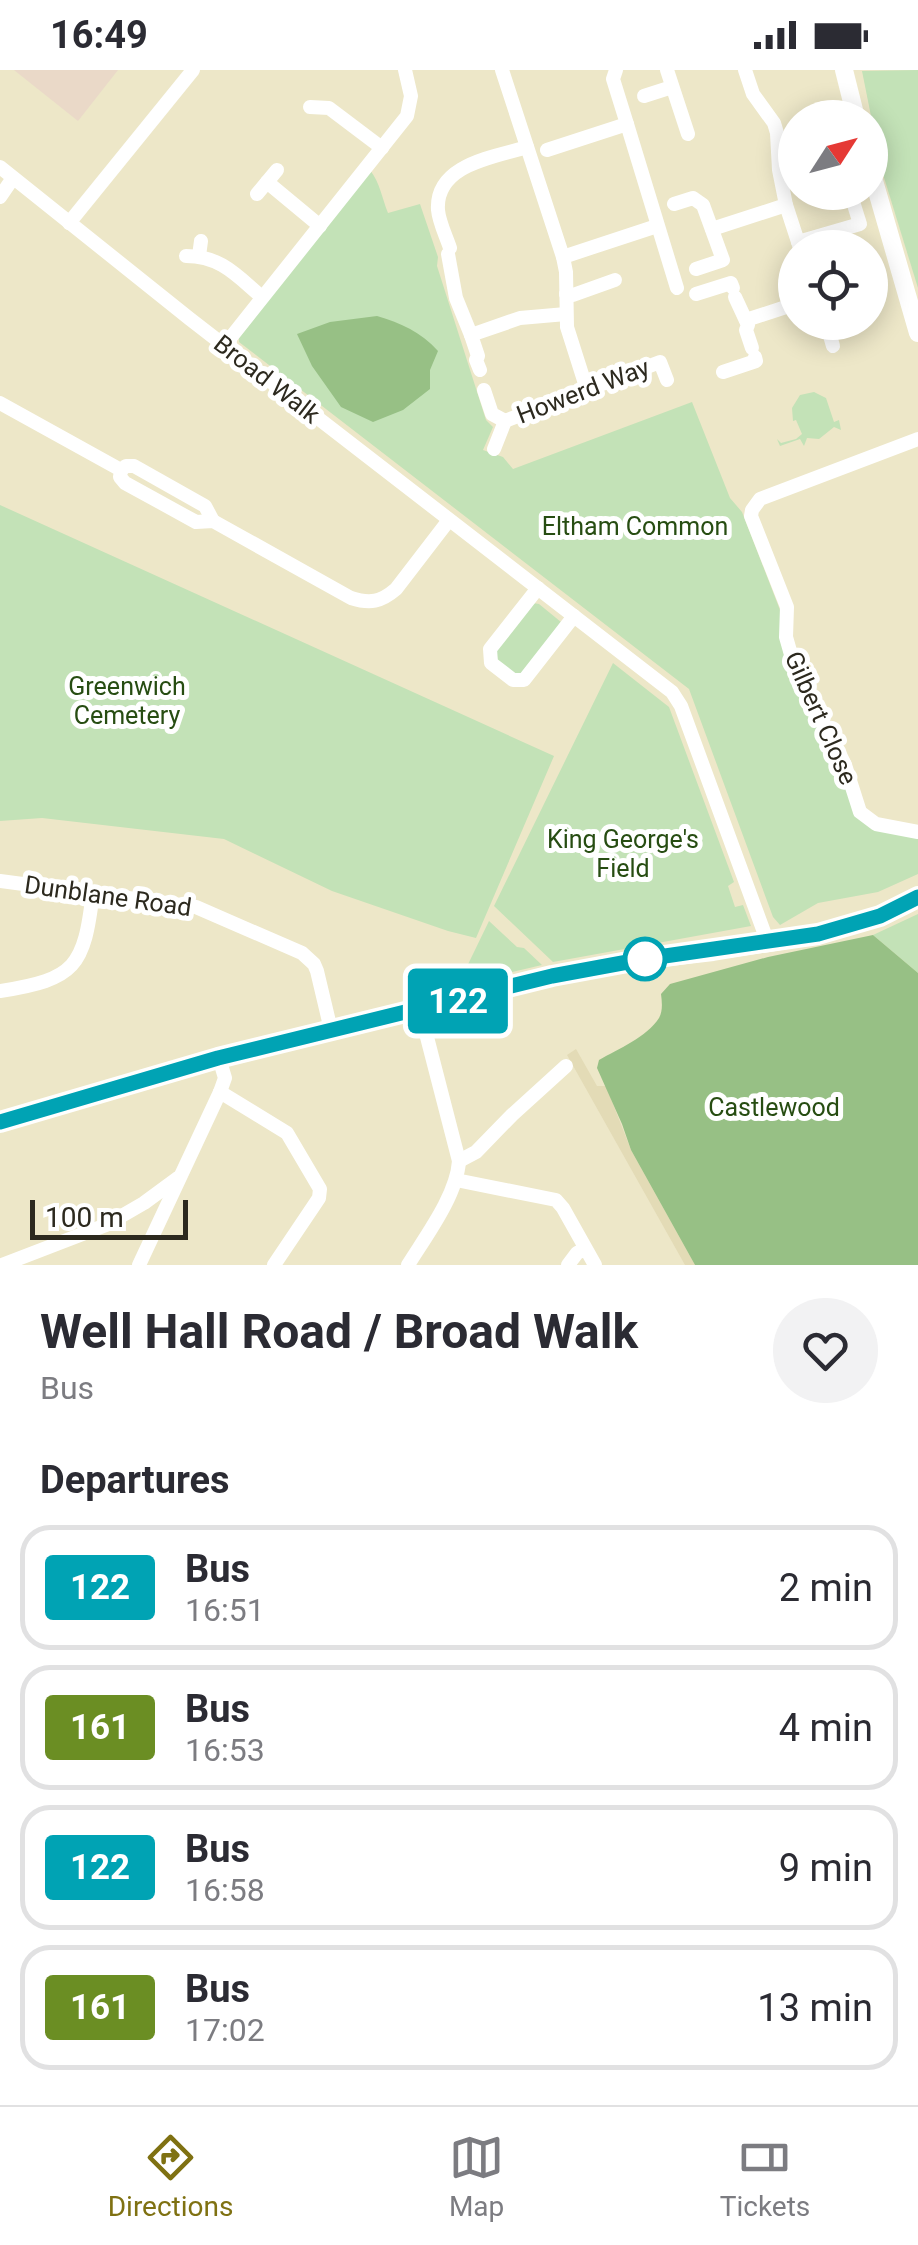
<!DOCTYPE html>
<style>
body{margin:0;font-family:Roboto,sans-serif;background:#f2f2f3;color:#2b2b33;height:100vh;display:flex;flex-direction:column;font-size:38px;white-space:nowrap}
*{box-sizing:border-box;margin:0}
p{font-size:32px;color:#7c7c81}
.icon{flex:none;width:55px;height:55px;fill:none;stroke:currentColor;stroke-width:2;stroke-linecap:round;stroke-linejoin:round}
.map{position:relative;height:1195px;overflow:hidden}
.sheet{display:flex;flex-direction:column;background:#fff;flex:1}
.sheet>*{flex:none}
.badge{padding:0 20px;border-radius:8px;font-size:35px;line-height:65px}
.needle{width:65px;rotate:54deg}
.buttons{position:absolute;left:778px;top:30px;display:grid;gap:20px}
.buttons a{display:grid;place-items:center;width:110px;height:110px;border-radius:50%;background:#fff;box-shadow:0 5px 25px #0003;font-size:50px}
.scale{position:absolute;left:30px;bottom:25px;width:158px;box-sizing:border-box;padding-left:10px;border:5px solid #2c291e;border-top:0;font-size:28px;line-height:35px;white-space:nowrap;color:#2c291e;-webkit-text-stroke:8px #fff;paint-order:stroke}
.map>.badge{position:absolute;translate:-50% -50%;box-shadow:0 0 0 5px #fff}
h2{padding:0 40px;font-size:38px;line-height:90px}
.round{display:grid;place-items:center;flex:none;width:105px;height:105px;border-radius:52px;background:#f2f2f3}
.head{display:flex;align-items:center;justify-content:space-between;height:170px;padding:0 40px}
h1{font-size:48px;font-weight:700;line-height:75px}
ul{padding:0;list-style:none}
li{display:flex;align-items:center;gap:30px;height:125px;margin:0 20px 15px;padding:0 20px;border:5px solid #e1e1e2;border-radius:30px}
li div{flex:1}
li b{display:block;font-size:38px}
li em{font-style:normal}
li .badge{min-width:110px;font-weight:700;text-align:center}
.status{display:flex;justify-content:space-between;align-items:center;height:70px;padding:0 50px;background:#fff;direction:ltr}
.status svg{height:28px;fill:currentColor}
.menu{display:flex;justify-content:space-around;align-items:center;height:140px;border-top:2px solid #e1e1e2;background:#fff;font-size:28px;color:#7c7c81}
.menu a{display:grid;justify-items:center;gap:5px}
.menu .current{color:#7f7112}
.map>svg:first-child{display:block}
</style>
<div class="status"><b>16:49</b><svg viewBox="0 0 49 12"><path d="M0 12V9h3v3zM5 12V6h3v6zM10 12V3h3v9zM15 12V0h3v12zM26 1h20v11H26zM47 4h2v5h-2z"/></svg></div>
<div class="map">
<svg width="918" height="1195" viewBox="0 0 918 1195">
<rect width="100%" height="100%" fill="#ede7c8"/>
<!-- built -->
<path fill="#e3dbb6" d="M576 979 597 1016H606L631 1080 695 1195H685L567 985Z"/>
<!-- education -->
<path fill="#ead9c8" d="M14 0H118L78 51Z"/>
<!-- green -->
<g fill="#c3e2b7">
<path d="M918 0V218L882 101 862 1Z"/>
<path d="M370 100C380 113 382 128 388 143L420 134 438 187 437 196 486 350 493 357 483 380 503 387 513 399 692 332 730 428 742 442 780 540 784 585 804 637 835 686 856 745 918 767V804L878 822 818 833 780 855 773 847 689 619 239 272V268Z"/>
<path d="M814 322 826 328 834 352 839 350 841 360 834 357 819 369 807 368 804 376 800 369 780 376 777 369 781 373 796 369 802 364 796 350 793 351 792 338 800 325Z"/>
<path d="M0 435 554 686 476 868 448 861 332 821 224 769 42 748 0 751Z"/>
<path d="M533 533 539 534 561 552 526 601 518 605 498 594 496 578Z"/>
<path d="M613 593 669 637 734 812 728 816 735 837 743 835 751 856 553 892 494 836Z"/>
<path d="M918 844V903L873 865Z"/>
<path d="M489 851 517 877 524 878 542 895 458 915Z"/>
</g>
<!-- forest -->
<g fill="#97c085">
<path d="M377 246C401 253 421 262 438 281L430 300V319L403 340 373 352 341 337 312 296 297 264 330 252Z"/>
<path d="M873 865 918 903V1195H695L631 1080 622 1054 597 998 599 990C618 979 647 967 659 948 663 941 662 932 661 924L670 914 768 887Z"/>
</g>
<g fill="none" stroke-linecap="round" stroke-linejoin="round">
<!-- minor -->
<g stroke="#fff" stroke-width="14">
<path d="M502 0 563 187 566 202 567 257 587 320"/>
<path d="M667 0 688 64"/>
<path d="M745 0 753 24 774 53 777 63 779 100 786 135 800 178"/>
<path d="M644 26 672 17"/>
<path d="M310 37 329 38 382 78"/>
<path d="M823 38 826 48"/>
<path d="M627 54 677 218"/>
<path d="M547 80 627 54 613 9 616 0"/>
<path d="M0 97 190 249 672 622 681 636 768 873"/>
<path d="M267 112 277 100"/>
<path d="M257 124 267 112 320 156"/>
<path d="M0 127 13 108"/>
<path d="M674 134 693 128 703 135 723 190 696 199"/>
<path d="M69 153 193 0"/>
<path d="M712 159 786 135"/>
<path d="M798 172 860 154 850 122"/>
<path d="M450 178C446 166 439 152 438 140 435 94 495 87 527 77"/>
<path d="M448 184 456 228 471 265"/>
<path d="M186 186C221 186 237 206 262 227"/>
<path d="M199 186 201 171"/>
<path d="M563 187 657 156"/>
<path d="M566 224 573 225 615 210"/>
<path d="M696 224 731 213 733 218"/>
<path d="M735 227 748 255 746 260 752 278"/>
<path d="M746 250 795 234"/>
<path d="M826 252 833 276"/>
<path d="M224 276 407 46 411 26 405 0"/>
<path d="M480 300 476 290 478 286 471 265 520 248 566 244"/>
<path d="M723 302 756 291 755 287"/>
<path d="M484 320 492 344 505 351 660 292 667 310"/>
<path d="M0 333 121 400 120 407 125 413 196 452 213 451 351 528C370 534 381 532 396 519L449 450"/>
<path d="M918 369 760 429 752 440 751 446 787 537 786 567 792 588 808 629 830 664 845 695 860 742 876 754 918 762"/>
<path d="M494 379 505 351"/>
<path d="M121 400 126 396H134L205 436 213 451"/>
<path d="M538 518 490 579 491 593 513 610H524L574 546"/>
<path d="M0 811 196 837 302 883 314 894 317 901 331 960"/>
<path d="M0 921C76 909 84 897 93 822"/>
<path d="M220 1022 287 1063 320 1119 319 1128 274 1195"/>
<path d="M459 1091 476 1082 512 1045 566 996"/>
<path d="M456 1110 556 1130 563 1138 595 1195"/>
<path d="M2 1195 106 1155 144 1133 178 1108"/>
<path d="M139 1195 220 1022 225 1008 219 988"/>
<path d="M408 1195C426 1166 457 1125 459 1091L420 940"/>
<path d="M568 1195 577 1183 585 1179"/>
</g>
<!-- major -->
<g stroke="#fff" stroke-width="18">
<path d="M844 0 856 48"/>
<path d="M870 97 918 263"/>
</g>
<!-- highway -->
<path stroke="#fff" stroke-width="20" d="M0 1052 219 988 552 906 644 889 713 881 818 864 879 846 918 827"/>
</g>
<g fill="none" stroke-linecap="round" stroke-linejoin="round">
<defs>
<path id="line" d="M0 1052 218 988 552 906 644 889 818 864 880 846 918 827"/>
</defs>
<!-- line casing -->
<use href="#line" stroke="#fff" stroke-width="22"/>
<!-- line -->
<use href="#line" stroke="#00a3b4" stroke-width="15"/>
</g>
<!-- markers -->
<circle fill="#fff" stroke="#00a3b4" stroke-width="5" cx="645" cy="889" r="20"/>
<g text-anchor="middle" dominant-baseline="central" stroke-width="10" stroke-linejoin="round" paint-order="stroke">
<!-- street labels -->
<g font-size="25" fill="#2c291e" stroke="#fff">
<text transform="translate(267 309) rotate(38)">Broad Walk</text>
<text transform="translate(583 321) rotate(-21)">Howerd Way</text>
<text transform="translate(821 648) rotate(66)">Gilbert Close</text>
<text transform="translate(108 826) rotate(8)">Dunblane Road</text>
</g>
<!-- park labels -->
<g font-size="25" fill="#274d12" stroke="#fff">
<text x="635" y="456">Eltham Common</text>
<text x="127" y="616">Greenwich<tspan x="127" dy="29">Cemetery</tspan></text>
<text x="623" y="769">King George's<tspan x="623" dy="29">Field</tspan></text>
<text x="774" y="1037">Castlewood</text>
</g>
</g>
</svg>
<div class="buttons">
<a><svg class="needle" viewBox="-14 -14 28 28"><path d="M0-13l5 13h-10z" fill="#e53935"/><path d="M0 13l5-13h-10z" fill="#7c7c81"/></svg></a>
<a><svg class="icon" aria-label="locate" viewBox="0 0 24 24"><circle cx="12" cy="12" r="6"/><path d="M12 2v4M12 18v4M2 12h4M18 12h4"/></svg></a>
</div>
<div class="scale">100 m</div>
<b class="badge" style="left:458px;top:931px;background:#00a3b4;color:#fff">122</b>
</div>
<section class="sheet">
<div class="head"><div><h1>Well Hall Road / Broad Walk</h1><p>Bus</p></div><a class="round"><svg class="icon" aria-label="heart" viewBox="0 0 24 24"><path d="M12 20l-8-8c-3-5 5-10 8-4 3-6 11-1 8 4z"/></svg></a></div>
<h2>Departures</h2>
<ul>
<li><span class="badge" style="background:#00a3b4;color:#fff">122</span><div><b>Bus</b><p>16:51</p></div><em>2 min</em></li>
<li><span class="badge" style="background:#6b8e23;color:#fff">161</span><div><b>Bus</b><p>16:53</p></div><em>4 min</em></li>
<li><span class="badge" style="background:#00a3b4;color:#fff">122</span><div><b>Bus</b><p>16:58</p></div><em>9 min</em></li>
<li><span class="badge" style="background:#6b8e23;color:#fff">161</span><div><b>Bus</b><p>17:02</p></div><em>13 min</em></li>
</ul>
</section>
<nav class="menu">
<a class="current"><svg class="icon" aria-label="directions" viewBox="0 0 24 24"><path d="M12 3l9 9-9 9-9-9zM9 14v-3h6M13 9l2 2-2 2"/></svg>Directions</a>
<a><svg class="icon" aria-label="map" viewBox="0 0 24 24"><path d="M3 6l6-2 6 2 6-2v14l-6 2-6-2-6 2zM9 4v14M15 6v14"/></svg>Map</a>
<a><svg class="icon" aria-label="tickets" viewBox="0 0 24 24"><path d="M3 7h18v10H3zM15 7v10"/></svg>Tickets</a>
</nav>
